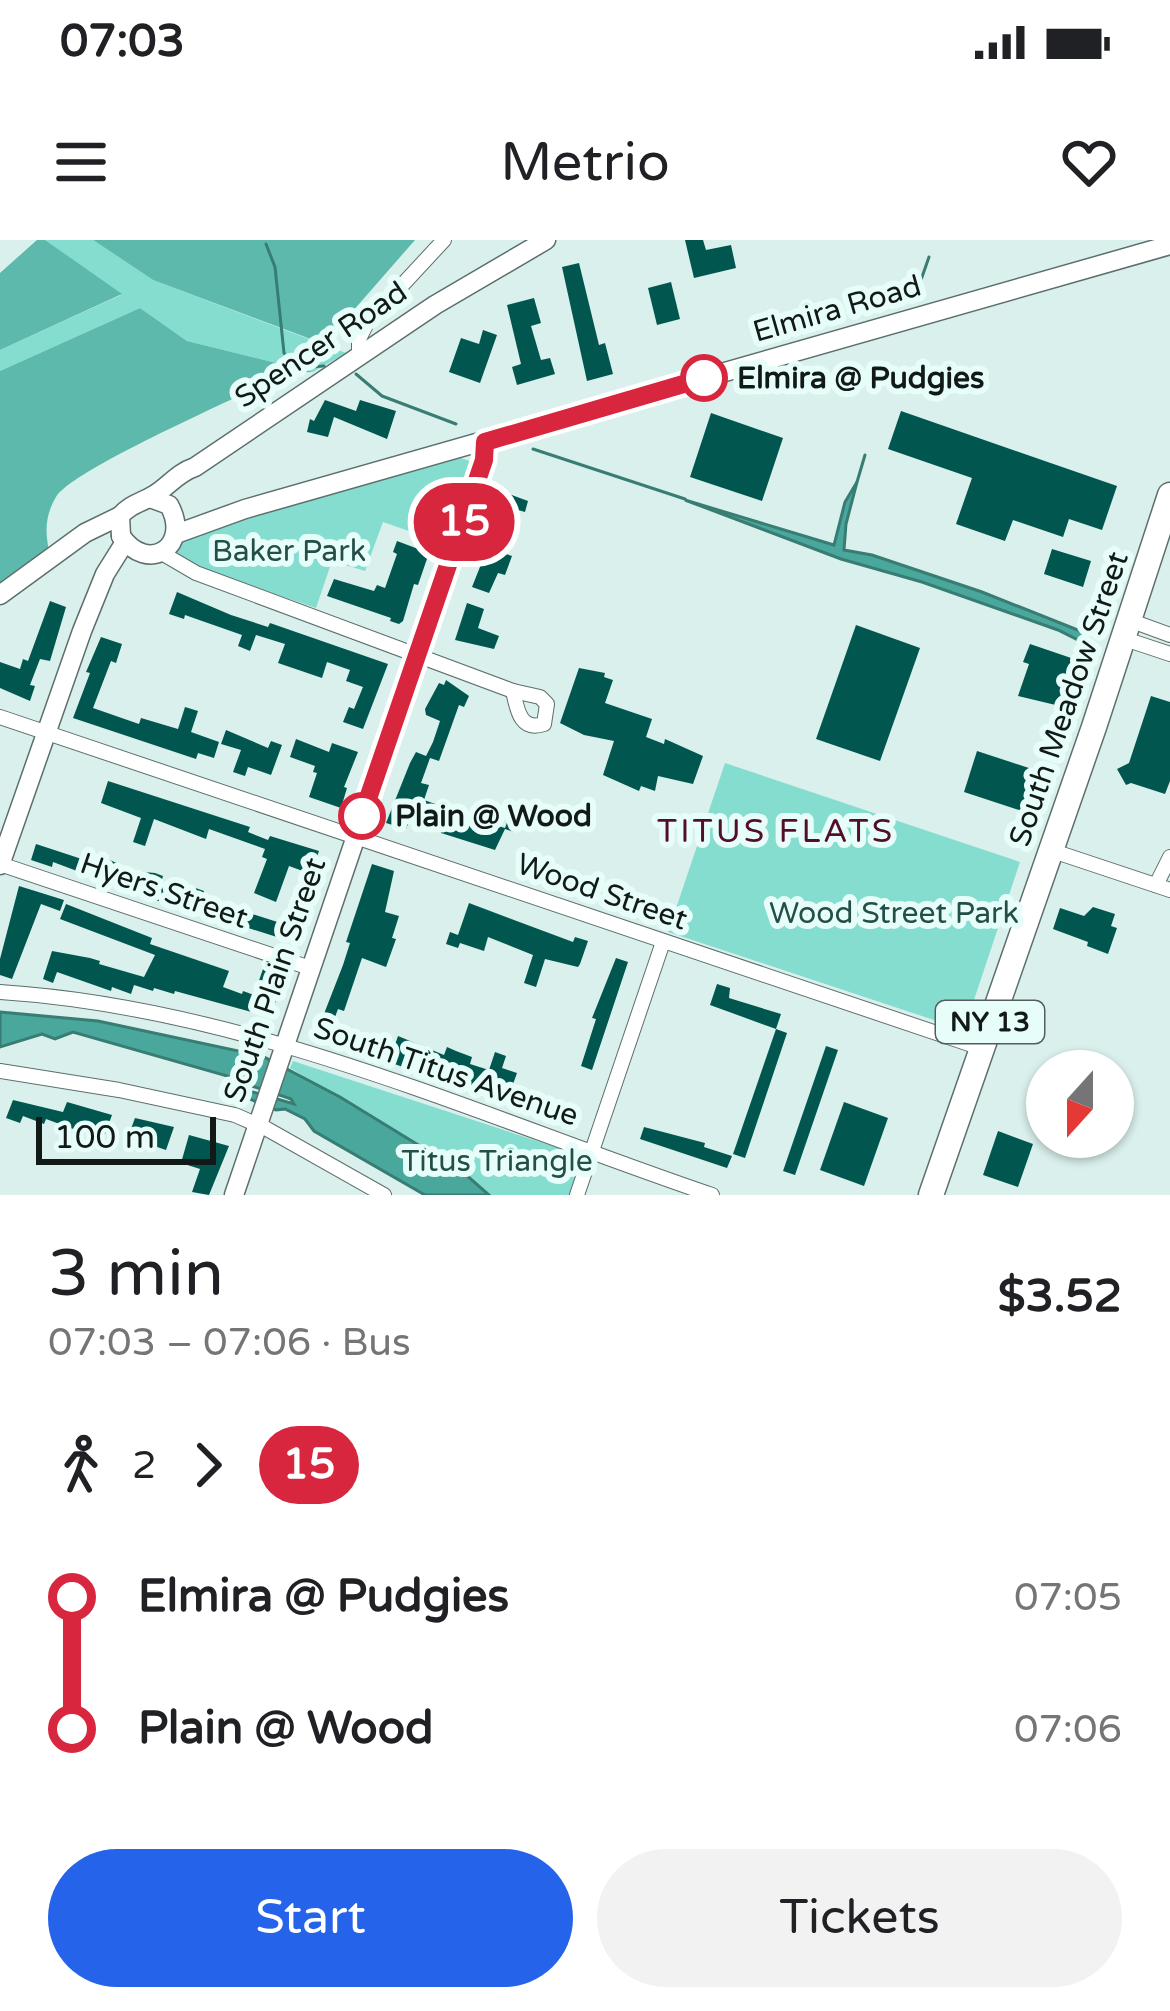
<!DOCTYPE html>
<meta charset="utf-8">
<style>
body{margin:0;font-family:"Varela Round",sans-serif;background:#f2f2f2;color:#202124;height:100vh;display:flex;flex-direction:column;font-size:45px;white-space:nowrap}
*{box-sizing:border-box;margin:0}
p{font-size:39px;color:#757577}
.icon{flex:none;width:66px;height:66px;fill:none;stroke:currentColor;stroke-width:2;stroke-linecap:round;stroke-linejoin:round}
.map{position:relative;height:955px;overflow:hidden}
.drawer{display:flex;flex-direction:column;background:#fff;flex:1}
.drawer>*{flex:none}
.badge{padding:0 24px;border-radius:39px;font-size:42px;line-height:78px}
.needle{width:78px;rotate:201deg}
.tools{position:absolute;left:1026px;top:810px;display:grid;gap:24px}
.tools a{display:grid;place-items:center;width:108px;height:108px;border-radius:50%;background:#fff;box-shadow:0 3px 9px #0004;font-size:60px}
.scale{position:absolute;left:36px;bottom:30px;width:180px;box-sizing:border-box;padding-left:12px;border:6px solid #121a18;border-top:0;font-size:33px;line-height:42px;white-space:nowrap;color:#121a18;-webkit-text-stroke:9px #e7fdf9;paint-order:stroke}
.map>.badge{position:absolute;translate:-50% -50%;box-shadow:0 0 0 6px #fff}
.legs{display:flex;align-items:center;gap:18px;height:132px;padding:0 48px;font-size:39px}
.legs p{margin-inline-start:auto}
.head{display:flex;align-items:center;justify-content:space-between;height:204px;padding:0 48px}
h1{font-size:66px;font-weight:600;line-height:90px}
.action{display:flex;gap:24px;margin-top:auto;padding:24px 48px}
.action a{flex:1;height:138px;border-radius:72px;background:#2563eb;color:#fff;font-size:48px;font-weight:600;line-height:138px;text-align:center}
.action a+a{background:#f2f2f2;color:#202124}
ul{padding:0 48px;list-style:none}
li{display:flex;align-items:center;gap:42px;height:132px;font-size:45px}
li i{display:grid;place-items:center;width:18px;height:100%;margin:0 15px;background:currentColor}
li i::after{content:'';width:30px;height:30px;margin:-15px;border:9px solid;border-radius:50%;background:#fff}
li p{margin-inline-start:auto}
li:first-child i{background:linear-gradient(#0000 50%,currentColor 0)}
li:last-child i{background:linear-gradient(currentColor 50%,#0000 0)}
.status{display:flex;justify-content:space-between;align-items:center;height:84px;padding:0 60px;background:#fff;direction:ltr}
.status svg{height:33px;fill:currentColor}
header{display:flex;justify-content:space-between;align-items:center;height:156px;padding:0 48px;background:#fff;font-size:54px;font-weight:600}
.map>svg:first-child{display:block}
</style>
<div class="status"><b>07:03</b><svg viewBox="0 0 49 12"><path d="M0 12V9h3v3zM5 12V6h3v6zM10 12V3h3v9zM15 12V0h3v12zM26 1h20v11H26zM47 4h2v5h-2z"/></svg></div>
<header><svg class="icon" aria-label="menu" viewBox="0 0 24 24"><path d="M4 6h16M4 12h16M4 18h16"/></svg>Metrio<svg class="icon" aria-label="heart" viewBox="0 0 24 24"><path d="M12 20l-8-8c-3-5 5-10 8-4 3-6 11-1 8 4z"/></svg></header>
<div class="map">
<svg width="1170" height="955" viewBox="0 0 1170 955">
<rect width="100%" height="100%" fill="#daf0ec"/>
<!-- green -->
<g fill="#85ddd0">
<path d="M45 0H93L153 40 346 113 313 132 187 101 140 68 0 131V110L121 55Z"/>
<path d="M461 218 470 221 473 229 446 304 383 282 365 331 332 321 316 368 194 326 170 312 188 294Z"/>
<path d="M725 523 1020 622 964 790 668 692Z"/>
<path d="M293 821 583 916 571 955H489L464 933 290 828Z"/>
</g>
<!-- forest -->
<g fill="#5cb9ac">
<path d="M37 0H45L122 54 0 110V33Z"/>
<path d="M93 0H415L324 104 153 40Z"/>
<path d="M140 68 187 101 313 132 286 133C245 155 74 228 56 257 45 276 45 291 49 311L0 347V131Z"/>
</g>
<!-- water -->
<g fill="#49a79b" stroke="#387d74" stroke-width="3">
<path d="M857 242 846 284 844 310 872 315 982 352 1088 394V405L1058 390 922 342 841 319 685 260 834 305 845 262Z"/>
<path d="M0 772 98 781 262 816 340 857 464 933 489 955H425L314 891 305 879 285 869 276 870 243 856 253 852 294 864 291 859C275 853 241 844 231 837L73 792 55 799 42 794 0 807Z"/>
</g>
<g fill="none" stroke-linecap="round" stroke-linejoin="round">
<!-- stream -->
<g stroke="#387d74" stroke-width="3">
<path d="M266 4 275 27 284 113C293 130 307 128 324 126"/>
<path d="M914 60 929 17"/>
<path d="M356 134 382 156 456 184"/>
<path d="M533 209 685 259"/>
<path d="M857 242 865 215"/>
</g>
</g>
<!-- building -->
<g fill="#01574f">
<path d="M685 0H703L706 10 731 5 736 28 694 38Z"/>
<path d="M579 23 599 105 605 103 613 134 587 141 562 27Z"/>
<path d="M671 42 680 79 657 85 648 48Z"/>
<path d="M534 58 541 83 531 86 541 120 550 118 555 134 517 145 512 127 521 124 507 65Z"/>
<path d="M483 90 497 95 480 143 449 132 461 98 479 104Z"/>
<path d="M325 160 356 171 360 160 396 171 387 199 334 177 328 197 307 192 310 179 314 181Z"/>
<path d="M901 171 1117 246 1102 290 1069 279 1063 297 1013 280 1005 301 956 284 972 238 888 209Z"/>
<path d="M711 173 783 198 762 261 690 237Z"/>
<path d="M509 254 528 261 525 272 518 270 511 288 515 290 506 314 512 316 505 335 498 333 489 353 472 347Z"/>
<path d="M397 301 429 313 418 345 414 344 403 381 399 384 390 381 391 378 327 356 334 339 374 351 377 345 385 348 397 314 393 312Z"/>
<path d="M1052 309 1091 321 1083 347 1044 334Z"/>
<path d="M177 352 231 375 268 387 270 383 388 424 363 489 343 482 349 467 354 469 363 447 346 441 350 430 327 422 322 438 278 423 285 404 256 395 250 411 238 406 242 395 185 375 184 379 169 374Z"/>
<path d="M50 361 66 367 50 421 40 419 30 445 35 446 30 461 0 448V422L20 429 23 419 28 421Z"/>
<path d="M467 363 484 369 478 388 499 396 494 409 455 400Z"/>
<path d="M856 385 920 408 880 521 816 499Z"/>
<path d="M101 397 122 404 116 423 111 421 93 468 139 484 141 478 178 489 185 467 198 471 191 492 219 502 214 518 198 513 196 519 73 478 90 433 86 432Z"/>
<path d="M1030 404 1080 421 1064 467 1018 456 1029 424 1023 422Z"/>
<path d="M579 428 605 433 604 437 613 440 605 463 652 479 646 497 664 504 665 499 703 516 693 544 658 536 655 551 641 546 639 551 603 535 614 501 584 495 560 483Z"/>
<path d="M446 440 469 456 464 467 459 465 439 521 430 518 421 543 429 545 424 560 441 566 438 575 415 566 406 589 386 583 410 523 416 512 426 516 433 502 440 481 426 475 425 469 439 443 444 445Z"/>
<path d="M1151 456 1170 462V541L1165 554 1131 543 1126 545 1117 529 1129 523Z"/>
<path d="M226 490 268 508 271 501 282 505 271 535 248 527 245 536 233 532 241 510 221 504Z"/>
<path d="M296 499 329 512 332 503 358 512 344 547 347 548 341 568 309 557 317 533 313 532 315 526 290 517Z"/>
<path d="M977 511 1035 530 1022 571 964 552Z"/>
<path d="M108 541 250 587 248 592 268 600 270 596 319 611 311 634 289 626 276 662 254 653 267 619 262 617 265 609 209 589 206 599 154 579 145 606 133 602 141 578 101 563Z"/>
<path d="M509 577 518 580 514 592 505 589 495 610 441 593 446 578 492 594 495 585 505 588Z"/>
<path d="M36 604 97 624 101 616 134 631 155 633 163 636 160 646 187 655 190 646 204 651 202 657 231 667 226 681 155 660 103 636 101 640 53 622 52 627 31 620Z"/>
<path d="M372 624 394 631 385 672 399 676 392 698 396 699 386 727 362 718 344 771 338 769 326 801 315 797 343 725 350 703 346 702Z"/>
<path d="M19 646 64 660 60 671 41 664 12 739 0 735V719Z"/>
<path d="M298 661 310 665 299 704 245 687 249 673 290 686Z"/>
<path d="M469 663 573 702 575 697 588 701 580 724 578 727 545 719 536 747 524 743 533 715 488 697 484 711 460 703 458 708 446 704 450 692 458 695Z"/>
<path d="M66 664 152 698 150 704 229 731 223 747 242 754 243 751 254 755 263 729 276 734 268 758 276 761 270 777 175 751 174 754 154 748 153 751 134 745 131 754 112 747 111 751 57 732 53 743 43 739 52 711 90 718 100 721 99 724 144 737 155 715 60 679Z"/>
<path d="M1093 667 1115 674 1111 686 1117 688 1108 714 1087 706 1088 702 1053 689 1060 668 1084 676Z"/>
<path d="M616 718 628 722 592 830 581 826 596 779 592 778Z"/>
<path d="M717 744 730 748 729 758 781 774 776 789 710 765Z"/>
<path d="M776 789 787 793 745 918 733 914Z"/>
<path d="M398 796 444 815 447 807 456 811 472 817 470 824 489 830 495 812 506 816 502 828 517 833 507 861 467 844 452 840 450 844 389 822Z"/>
<path d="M826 806 838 810 795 935 783 931Z"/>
<path d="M13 860 63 872 67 862 112 875 105 894 78 884 76 890 46 879 44 884 23 876 20 883 6 878Z"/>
<path d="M844 862 888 878 864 946 820 930Z"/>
<path d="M135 878 174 887 166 910 128 897Z"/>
<path d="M644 887 705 903 704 907 732 916 727 928 640 899Z"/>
<path d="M998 891 1033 904 1018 947 983 935Z"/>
<path d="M189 895 229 906 209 955 192 952 200 929 181 923Z"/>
</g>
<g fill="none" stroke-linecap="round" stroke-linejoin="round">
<defs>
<g id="street">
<path d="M359 114V99L367 83 444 0"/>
<path d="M160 312 196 333 513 451"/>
<path d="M1129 380 1170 395"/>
<path d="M1122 398 1170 414"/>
<path d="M513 451 540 457 547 464 544 484C520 492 517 469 513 451Z"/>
<path d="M0 477 981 808"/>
<path d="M1050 610 1170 650"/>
<path d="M0 624 310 728"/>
<path d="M1156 645 1170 617"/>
<path d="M0 752C249 768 479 876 712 955"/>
<path d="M0 831 119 850 235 875 267 889 384 955"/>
<path d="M577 955 663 702"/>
</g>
<g id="secondary">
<path d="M176 294 245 269 1170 5"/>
<path d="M121 296 120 276C132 263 141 263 154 255 169 246 177 233 195 227L435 65 546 0"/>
<path d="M121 296C148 335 192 306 169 265L150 258"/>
<path d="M0 355 85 293 120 276"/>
<path d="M0 625 82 391 105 334 125 302"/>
<path d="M234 955 484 220 485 202"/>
</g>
<path id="highway" d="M931 955 1094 487 1170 255"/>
</defs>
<!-- street casing -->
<use href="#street" stroke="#5c6f6c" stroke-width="16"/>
<!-- secondary casing -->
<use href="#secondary" stroke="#5c6f6c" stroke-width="21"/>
<!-- highway casing -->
<use href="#highway" stroke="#5c6f6c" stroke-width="27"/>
<!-- street -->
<use href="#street" stroke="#fff" stroke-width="14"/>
<!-- secondary -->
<use href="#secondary" stroke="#fff" stroke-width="18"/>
<!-- highway -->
<use href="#highway" stroke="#fff" stroke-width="24"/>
</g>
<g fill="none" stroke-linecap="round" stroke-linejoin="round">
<defs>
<path id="line-1" d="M362 576 484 220 485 202 704 138"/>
</defs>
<!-- line-1 casing -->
<use href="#line-1" stroke="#fff" stroke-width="27"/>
<!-- line-1 -->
<use href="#line-1" stroke="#d7263d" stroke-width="18"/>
</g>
<!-- markers -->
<g fill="#fff" stroke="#d7263d" stroke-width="6">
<circle cx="704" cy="138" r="21"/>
<circle cx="362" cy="576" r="21"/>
</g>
<g text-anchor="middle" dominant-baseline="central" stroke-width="12" stroke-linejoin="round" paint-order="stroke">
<!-- shield labels -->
<rect fill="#e7fdf9" stroke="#525e5c" stroke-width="3" x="936" y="761" width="108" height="42" rx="9"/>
<g font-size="27" font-weight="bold" fill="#121a18">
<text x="990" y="782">NY 13</text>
</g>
<!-- street labels -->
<g font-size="30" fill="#121a18" stroke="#e7fdf9">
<text transform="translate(837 69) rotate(-16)">Elmira Road</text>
<text transform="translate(321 105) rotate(-34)">Spencer Road</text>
<text transform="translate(1069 459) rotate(-71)">South Meadow Street</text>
<text transform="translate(164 651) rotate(19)">Hyers Street</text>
<text transform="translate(602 652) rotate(19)">Wood Street</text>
<text transform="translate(275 740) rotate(-71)">South Plain Street</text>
<text transform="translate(446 832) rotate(19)">South Titus Avenue</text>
</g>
<!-- stop labels -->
<g font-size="30" font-weight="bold" fill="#121a18" stroke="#e7fdf9" text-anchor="start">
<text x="737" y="138">Elmira @ Pudgies</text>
<text x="395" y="576">Plain @ Wood</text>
</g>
<!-- park labels -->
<g font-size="30" fill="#244e48" stroke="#e7fdf9">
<text x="289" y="311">Baker Park</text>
<text x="894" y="673">Wood Street Park</text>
<text x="497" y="921">Titus Triangle</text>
</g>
<!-- neighbourhood labels -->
<g font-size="33" letter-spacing="3" fill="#530f28" stroke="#e7fdf9">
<text x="776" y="591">TITUS FLATS</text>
</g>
</g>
</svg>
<div class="tools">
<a><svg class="needle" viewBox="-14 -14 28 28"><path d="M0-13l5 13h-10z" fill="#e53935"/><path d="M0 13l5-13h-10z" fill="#757577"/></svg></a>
</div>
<div class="scale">100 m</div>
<b class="badge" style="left:464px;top:282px;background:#d7263d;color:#fff">15</b>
</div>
<section class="drawer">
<div class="head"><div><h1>3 min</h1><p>07:03 – 07:06 · Bus</p></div><b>$3.52</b></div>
<div class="legs"><svg class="icon" aria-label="walk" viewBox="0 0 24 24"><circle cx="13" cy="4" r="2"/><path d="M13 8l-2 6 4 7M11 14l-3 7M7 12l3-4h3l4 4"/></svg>2<svg class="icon" aria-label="forward" viewBox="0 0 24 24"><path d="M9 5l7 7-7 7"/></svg><b class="badge" style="background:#d7263d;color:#fff">15</b></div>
<ul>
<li><i style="color:#d7263d"></i><b>Elmira @ Pudgies</b><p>07:05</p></li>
<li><i style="color:#d7263d"></i><b>Plain @ Wood</b><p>07:06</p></li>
</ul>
<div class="action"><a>Start</a><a>Tickets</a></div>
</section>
